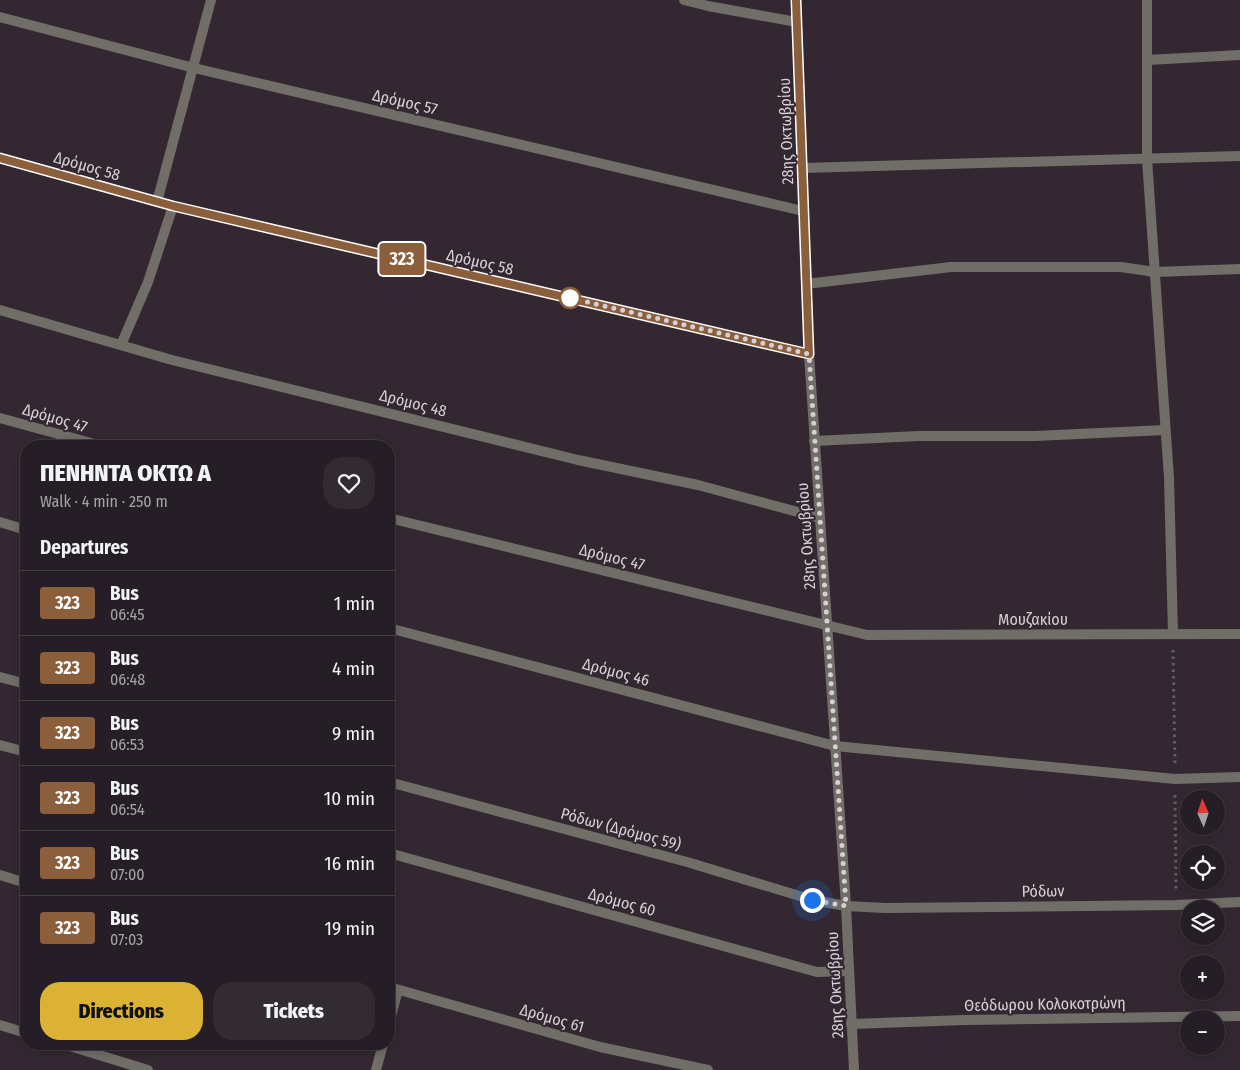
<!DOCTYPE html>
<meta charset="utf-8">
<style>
body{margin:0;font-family:"Fira Sans Condensed",sans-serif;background:#322b32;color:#f1f3f6;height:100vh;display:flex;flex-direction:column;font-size:19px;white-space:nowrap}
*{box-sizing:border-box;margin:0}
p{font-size:16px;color:#a4a2a7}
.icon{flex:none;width:28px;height:28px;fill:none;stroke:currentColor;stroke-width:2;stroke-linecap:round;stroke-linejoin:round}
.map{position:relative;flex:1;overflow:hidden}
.panel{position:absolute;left:20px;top:440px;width:375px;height:610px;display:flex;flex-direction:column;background:#261e26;border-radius:20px;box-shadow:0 2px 8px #0003,0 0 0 1px #423c43}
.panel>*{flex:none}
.badge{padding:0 10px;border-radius:4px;font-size:18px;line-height:32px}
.needle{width:32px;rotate:357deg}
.buttons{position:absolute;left:1180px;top:790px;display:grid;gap:10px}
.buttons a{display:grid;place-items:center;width:45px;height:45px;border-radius:50%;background:#261e26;box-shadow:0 2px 8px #0003,0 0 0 1px #423c43;font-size:25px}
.you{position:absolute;width:25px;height:25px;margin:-12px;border:4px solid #fff;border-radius:50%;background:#1a73e8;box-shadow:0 0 0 8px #1a73e833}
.map>.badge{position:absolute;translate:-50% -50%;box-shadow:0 0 0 2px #fff}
h2{padding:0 20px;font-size:19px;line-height:45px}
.round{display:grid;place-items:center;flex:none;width:52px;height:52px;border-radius:20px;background:#322b32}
.summary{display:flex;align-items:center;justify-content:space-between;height:85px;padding:0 20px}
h1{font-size:24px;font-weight:800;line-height:38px}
.primary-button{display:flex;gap:10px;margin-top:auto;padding:10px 20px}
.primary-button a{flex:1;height:58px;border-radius:20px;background:#dbb233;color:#111;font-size:20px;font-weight:800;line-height:58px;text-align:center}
.primary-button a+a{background:#322b32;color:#f1f3f6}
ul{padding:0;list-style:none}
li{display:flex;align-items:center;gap:15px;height:65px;padding:0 20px;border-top:1px solid #423c43}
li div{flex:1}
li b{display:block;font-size:19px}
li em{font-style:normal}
li .badge{min-width:55px;font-weight:700;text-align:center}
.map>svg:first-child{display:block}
</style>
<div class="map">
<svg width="1240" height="1070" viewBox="0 0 1240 1070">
<rect width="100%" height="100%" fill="#332832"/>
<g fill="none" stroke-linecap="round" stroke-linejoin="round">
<!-- path -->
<g stroke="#665c65" stroke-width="3" stroke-dasharray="2.5 4" stroke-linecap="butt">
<path d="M1173 650 1175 764"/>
<path d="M1175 795 1176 889"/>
</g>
<!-- minor -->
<g stroke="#716e68" stroke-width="10">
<path d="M684 0 708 6 797 22"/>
<path d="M1147 0V159L1169 478 1173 634"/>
<path d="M0 17 194 68 803 211"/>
<path d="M1147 60 1240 55"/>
<path d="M802 168 1240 156"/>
<path d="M157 202 211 0"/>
<path d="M806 284 951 267H1121L1155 272 1240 269"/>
<path d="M0 310 172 360 578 460 698 485 820 518"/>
<path d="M121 345 148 282 173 206"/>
<path d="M0 418 102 446"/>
<path d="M814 441 919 436H1035L1165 430"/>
<path d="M389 518 867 635 1240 634"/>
<path d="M0 522 26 530"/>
<path d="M389 628 835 746 1175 779 1240 777"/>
<path d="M0 677 26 684"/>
<path d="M0 745 26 752"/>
<path d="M389 782 687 862 813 900 846 906 885 908 1176 905 1240 902"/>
<path d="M389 853 817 972 849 971"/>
<path d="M0 875 26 883"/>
<path d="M389 987 600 1047 708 1070"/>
<path d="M389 1023 398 990"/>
<path d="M851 1024 965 1020 1240 1016"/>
<path d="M0 1025 26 1033"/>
<path d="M63 1044 148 1070"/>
<path d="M376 1070 383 1044"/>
</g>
<!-- tertiary -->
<g stroke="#716e68" stroke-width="10">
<path d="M796 0 809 354 846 906 854 1070"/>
<path d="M0 158 173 206 809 354"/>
</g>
</g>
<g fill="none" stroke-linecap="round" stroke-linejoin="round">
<defs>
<path id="line" d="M0 158 173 206 809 354 796 0"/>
</defs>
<!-- line casing -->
<use href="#line" stroke="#fff" stroke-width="11"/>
<!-- line -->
<use href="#line" stroke="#8b5e3c" stroke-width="8"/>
<!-- walk -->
<path stroke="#d6cfd6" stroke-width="5" stroke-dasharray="0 9" d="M570 298 809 354 846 906 812 900"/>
</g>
<!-- markers -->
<circle fill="#fff" stroke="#8b5e3c" stroke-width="2.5" cx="570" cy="298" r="10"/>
<g text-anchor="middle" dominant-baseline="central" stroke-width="4" stroke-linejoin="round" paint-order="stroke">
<!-- street labels -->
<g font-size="16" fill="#d6cfd6" stroke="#332832">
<text transform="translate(405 102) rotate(13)">Δρόμος 57</text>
<text transform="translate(786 131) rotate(-92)">28ης Οκτωβρίου</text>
<text transform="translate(87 166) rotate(16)">Δρόμος 58</text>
<text transform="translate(480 262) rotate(13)">Δρόμος 58</text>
<text transform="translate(413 403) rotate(14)">Δρόμος 48</text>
<text transform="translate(55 418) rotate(16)">Δρόμος 47</text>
<text transform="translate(806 536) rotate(-94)">28ης Οκτωβρίου</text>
<text transform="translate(612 557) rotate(14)">Δρόμος 47</text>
<text x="1033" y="619">Μουζακίου</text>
<text transform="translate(616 672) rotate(15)">Δρόμος 46</text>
<text transform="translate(621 829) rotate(15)">Ρόδων (Δρόμος 59)</text>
<text transform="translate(1043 891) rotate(-1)">Ρόδων</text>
<text transform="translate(622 902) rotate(15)">Δρόμος 60</text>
<text transform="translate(835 985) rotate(-93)">28ης Οκτωβρίου</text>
<text transform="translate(1045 1004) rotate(-1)">Θεόδωρου Κολοκοτρώνη</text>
<text transform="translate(552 1018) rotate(16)">Δρόμος 61</text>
</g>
</g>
</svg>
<div class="buttons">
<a><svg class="needle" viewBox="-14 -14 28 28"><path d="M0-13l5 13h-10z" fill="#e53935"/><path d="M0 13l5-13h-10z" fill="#a4a2a7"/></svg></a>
<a><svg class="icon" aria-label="locate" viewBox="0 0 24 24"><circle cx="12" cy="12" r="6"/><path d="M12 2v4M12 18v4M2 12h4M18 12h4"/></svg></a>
<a><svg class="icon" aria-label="layers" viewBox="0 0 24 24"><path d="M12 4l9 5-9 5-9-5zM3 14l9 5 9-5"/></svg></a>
<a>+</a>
<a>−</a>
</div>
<div class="you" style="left:812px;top:900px"></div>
<b class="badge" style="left:402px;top:259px;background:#8b5e3c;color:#fff">323</b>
<section class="panel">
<div class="summary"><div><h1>ΠΕΝΗΝΤΑ ΟΚΤΩ Α</h1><p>Walk · 4 min · 250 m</p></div><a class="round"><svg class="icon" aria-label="heart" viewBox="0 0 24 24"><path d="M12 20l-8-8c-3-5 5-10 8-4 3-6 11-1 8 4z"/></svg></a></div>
<h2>Departures</h2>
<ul>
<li><span class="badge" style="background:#8b5e3c;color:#fff">323</span><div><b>Bus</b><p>06:45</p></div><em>1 min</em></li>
<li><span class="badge" style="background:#8b5e3c;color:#fff">323</span><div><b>Bus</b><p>06:48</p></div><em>4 min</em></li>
<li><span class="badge" style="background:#8b5e3c;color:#fff">323</span><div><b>Bus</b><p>06:53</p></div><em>9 min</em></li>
<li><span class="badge" style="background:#8b5e3c;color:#fff">323</span><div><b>Bus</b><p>06:54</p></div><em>10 min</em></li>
<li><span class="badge" style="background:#8b5e3c;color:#fff">323</span><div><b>Bus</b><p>07:00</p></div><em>16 min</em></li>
<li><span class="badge" style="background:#8b5e3c;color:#fff">323</span><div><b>Bus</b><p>07:03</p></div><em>19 min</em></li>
</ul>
<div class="primary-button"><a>Directions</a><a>Tickets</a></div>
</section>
</div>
